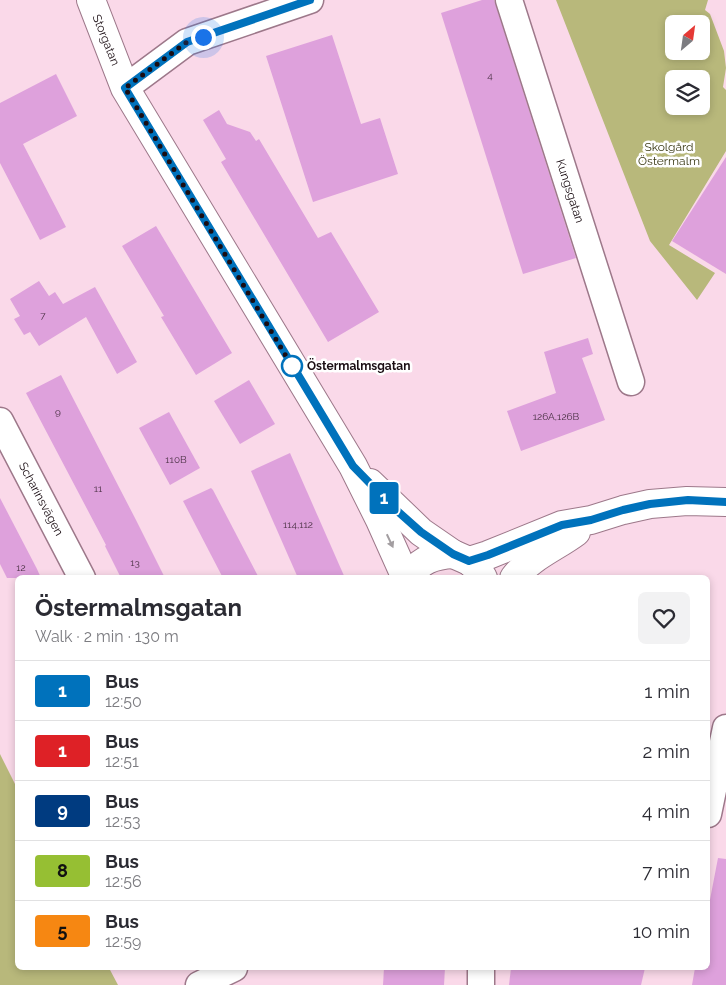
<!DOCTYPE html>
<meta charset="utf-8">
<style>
body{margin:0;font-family:Raleway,sans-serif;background:#f2f2f3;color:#2b2b33;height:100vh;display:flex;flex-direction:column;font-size:19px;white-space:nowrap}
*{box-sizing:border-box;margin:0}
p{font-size:16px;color:#7c7c81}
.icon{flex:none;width:28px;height:28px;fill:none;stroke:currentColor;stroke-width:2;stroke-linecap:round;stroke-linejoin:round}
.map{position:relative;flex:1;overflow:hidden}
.drawer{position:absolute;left:15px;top:575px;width:695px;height:395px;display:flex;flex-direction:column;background:#fff;border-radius:8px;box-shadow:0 2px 8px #0003}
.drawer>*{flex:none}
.badge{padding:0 10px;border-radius:4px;font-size:18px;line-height:32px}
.needle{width:32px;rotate:29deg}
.buttons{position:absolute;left:665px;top:15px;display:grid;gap:10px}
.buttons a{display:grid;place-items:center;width:45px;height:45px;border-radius:8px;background:#fff;box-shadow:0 2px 8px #0003;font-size:25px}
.you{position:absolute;width:25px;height:25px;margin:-12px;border:4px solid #fff;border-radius:50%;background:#1a73e8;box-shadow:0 0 0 8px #1a73e833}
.map>.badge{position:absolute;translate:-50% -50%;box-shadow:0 0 0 2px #fff}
.round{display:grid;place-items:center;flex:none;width:52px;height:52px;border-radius:8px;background:#f2f2f3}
.overview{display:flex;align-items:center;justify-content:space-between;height:85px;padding:0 20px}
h1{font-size:24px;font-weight:700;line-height:38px}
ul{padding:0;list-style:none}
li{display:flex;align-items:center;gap:15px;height:60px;padding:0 20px;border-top:1px solid #e1e1e2}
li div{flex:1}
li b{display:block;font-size:19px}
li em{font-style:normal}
li .badge{min-width:55px;font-weight:700;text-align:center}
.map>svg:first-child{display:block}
</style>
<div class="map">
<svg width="726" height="985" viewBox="0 0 726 985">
<rect width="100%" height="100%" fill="#fad9e9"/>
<!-- green -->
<g fill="#b8b87b" fill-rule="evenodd">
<path d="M556 0H708L705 10 710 14 724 51 726 68 723 87 726 90V151L669 245 715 273 697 300 650 241ZM674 24H701V51H674ZM674 79H701V106H674Z"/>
<path d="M0 754 17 788 18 968H109L118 985H0Z"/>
</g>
<!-- building -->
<g fill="#dea1dc">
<path d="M482 0H494L576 258 523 274 441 13Z"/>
<path d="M332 35 361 124 380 118 398 174 313 202 266 56Z"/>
<path d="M56 74 77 116 23 144 66 227 40 240 0 163V103Z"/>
<path d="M219 110 227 124 250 132 256 141 259 139 318 238 331 232 379 312 328 342 221 162 226 159 203 120Z"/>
<path d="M726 157V274L672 241Z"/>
<path d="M156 226 232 353 196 375 161 317 164 316 122 246Z"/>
<path d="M39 281 49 296 55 292 63 304 95 287 137 362 117 374 86 317 39 346 30 332 24 335 14 319 20 316 10 299Z"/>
<path d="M588 338 593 354 582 358 605 420 521 451 507 411 556 393 544 352Z"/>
<path d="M61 375 136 520 165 578H121L105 546 106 545 26 393Z"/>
<path d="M249 380 275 424 240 444 214 401Z"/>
<path d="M169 412 200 468 170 485 139 428Z"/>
<path d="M290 453 345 578H298L251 471Z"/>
<path d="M211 488 213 490 259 578H223L183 501Z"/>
<path d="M0 498 37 569 41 578H7L0 564Z"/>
<path d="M718 858 726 859V985H692L695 968H708V910Z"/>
<path d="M384 968H445L444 985H383Z"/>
<path d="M511 968H645L641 985H509Z"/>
</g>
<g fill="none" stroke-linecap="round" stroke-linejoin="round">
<defs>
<g id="street">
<path d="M509 0 631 382"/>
<path d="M125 88 187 42 310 0"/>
<path d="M0 421 82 578"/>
<path d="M708 814 726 728"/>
<path d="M199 985 234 968"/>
<path d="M481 985V968"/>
</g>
<g id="secondary">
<path d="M91 0 125 88 353 466 380 520 406 578"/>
<path d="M370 483 421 532 453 554 469 561 477 568 483 578"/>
<path d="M469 561 488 555 562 525 591 520 623 510 650 504 687 501 726 502"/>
<path d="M409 578C418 560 435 555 453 554"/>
<path d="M514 578C530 557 556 547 576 532"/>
</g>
</defs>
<!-- street casing -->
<use href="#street" stroke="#9d788a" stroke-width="29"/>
<!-- secondary casing -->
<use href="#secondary" stroke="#9d788a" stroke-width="30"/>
<!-- street -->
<use href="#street" stroke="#fff" stroke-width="26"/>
<!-- secondary -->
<use href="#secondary" stroke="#fff" stroke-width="28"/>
</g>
<!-- one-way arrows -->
<defs><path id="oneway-solid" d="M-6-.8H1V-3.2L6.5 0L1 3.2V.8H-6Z" transform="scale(1.25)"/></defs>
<use fill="#a39ea1" href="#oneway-solid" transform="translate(390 541) rotate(65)"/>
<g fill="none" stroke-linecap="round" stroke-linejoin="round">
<defs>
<path id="line" d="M310 0 187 42 125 88 353 466 394 508 421 532 453 554 469 561 488 555 562 525 591 520 623 510 650 504 688 500 726 502"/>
</defs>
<!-- line casing -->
<use href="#line" stroke="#fff" stroke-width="11"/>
<!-- line -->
<use href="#line" stroke="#0072bc" stroke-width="8"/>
<!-- walk -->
<path stroke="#1a0d13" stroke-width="5" stroke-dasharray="0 9" d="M203 37 187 42 125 88 292 366"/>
</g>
<!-- markers -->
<circle fill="#fff" stroke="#0072bc" stroke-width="2.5" cx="292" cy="366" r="10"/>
<g text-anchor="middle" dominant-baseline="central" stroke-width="5" stroke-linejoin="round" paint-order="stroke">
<!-- number labels -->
<g font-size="10" fill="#4b3245">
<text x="490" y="75">4</text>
<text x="43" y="315">7</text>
<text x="58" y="411">9</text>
<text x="556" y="416">126A,126B</text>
<text x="176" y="459">110B</text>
<text x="98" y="488">11</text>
<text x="298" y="524">114,112</text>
<text x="135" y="562">13</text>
<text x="21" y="567">12</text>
</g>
<!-- street labels -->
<g font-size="12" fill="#1a0d13" stroke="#fff">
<text transform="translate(106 40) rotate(68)">Storgatan</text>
<text transform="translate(570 191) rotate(72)">Kungsgatan</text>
<text transform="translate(41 499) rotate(62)">Scharinsvägen</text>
</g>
<!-- park labels -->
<g font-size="12" fill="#3a3915" stroke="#fff">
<text x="669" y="147">Skolgård<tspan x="669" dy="14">Östermalm</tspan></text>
</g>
<!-- stop labels -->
<g font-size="12" font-weight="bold" fill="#1a0d13" stroke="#fff" text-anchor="start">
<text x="307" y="366">Östermalmsgatan</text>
</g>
</g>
</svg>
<div class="buttons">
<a><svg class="needle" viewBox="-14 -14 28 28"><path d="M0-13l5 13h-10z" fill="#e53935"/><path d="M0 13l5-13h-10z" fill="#7c7c81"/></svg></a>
<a><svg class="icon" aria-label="layers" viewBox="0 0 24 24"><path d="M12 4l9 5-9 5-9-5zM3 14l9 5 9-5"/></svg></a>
</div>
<div class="you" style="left:203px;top:37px"></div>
<b class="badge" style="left:384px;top:498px;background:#0072bc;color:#fff">1</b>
<section class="drawer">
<div class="overview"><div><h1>Östermalmsgatan</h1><p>Walk · 2 min · 130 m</p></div><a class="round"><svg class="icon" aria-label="heart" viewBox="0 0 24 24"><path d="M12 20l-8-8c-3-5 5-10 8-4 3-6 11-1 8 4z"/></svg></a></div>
<ul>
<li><span class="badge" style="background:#0072bc;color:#fff">1</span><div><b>Bus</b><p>12:50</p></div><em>1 min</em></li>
<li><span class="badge" style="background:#de2126;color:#fff">1</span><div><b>Bus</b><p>12:51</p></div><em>2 min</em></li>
<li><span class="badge" style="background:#003b80;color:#fff">9</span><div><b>Bus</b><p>12:53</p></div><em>4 min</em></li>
<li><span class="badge" style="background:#96bf33;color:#111">8</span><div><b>Bus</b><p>12:56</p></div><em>7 min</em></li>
<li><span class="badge" style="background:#f68712;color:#111">5</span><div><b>Bus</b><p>12:59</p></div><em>10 min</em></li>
</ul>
</section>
</div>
